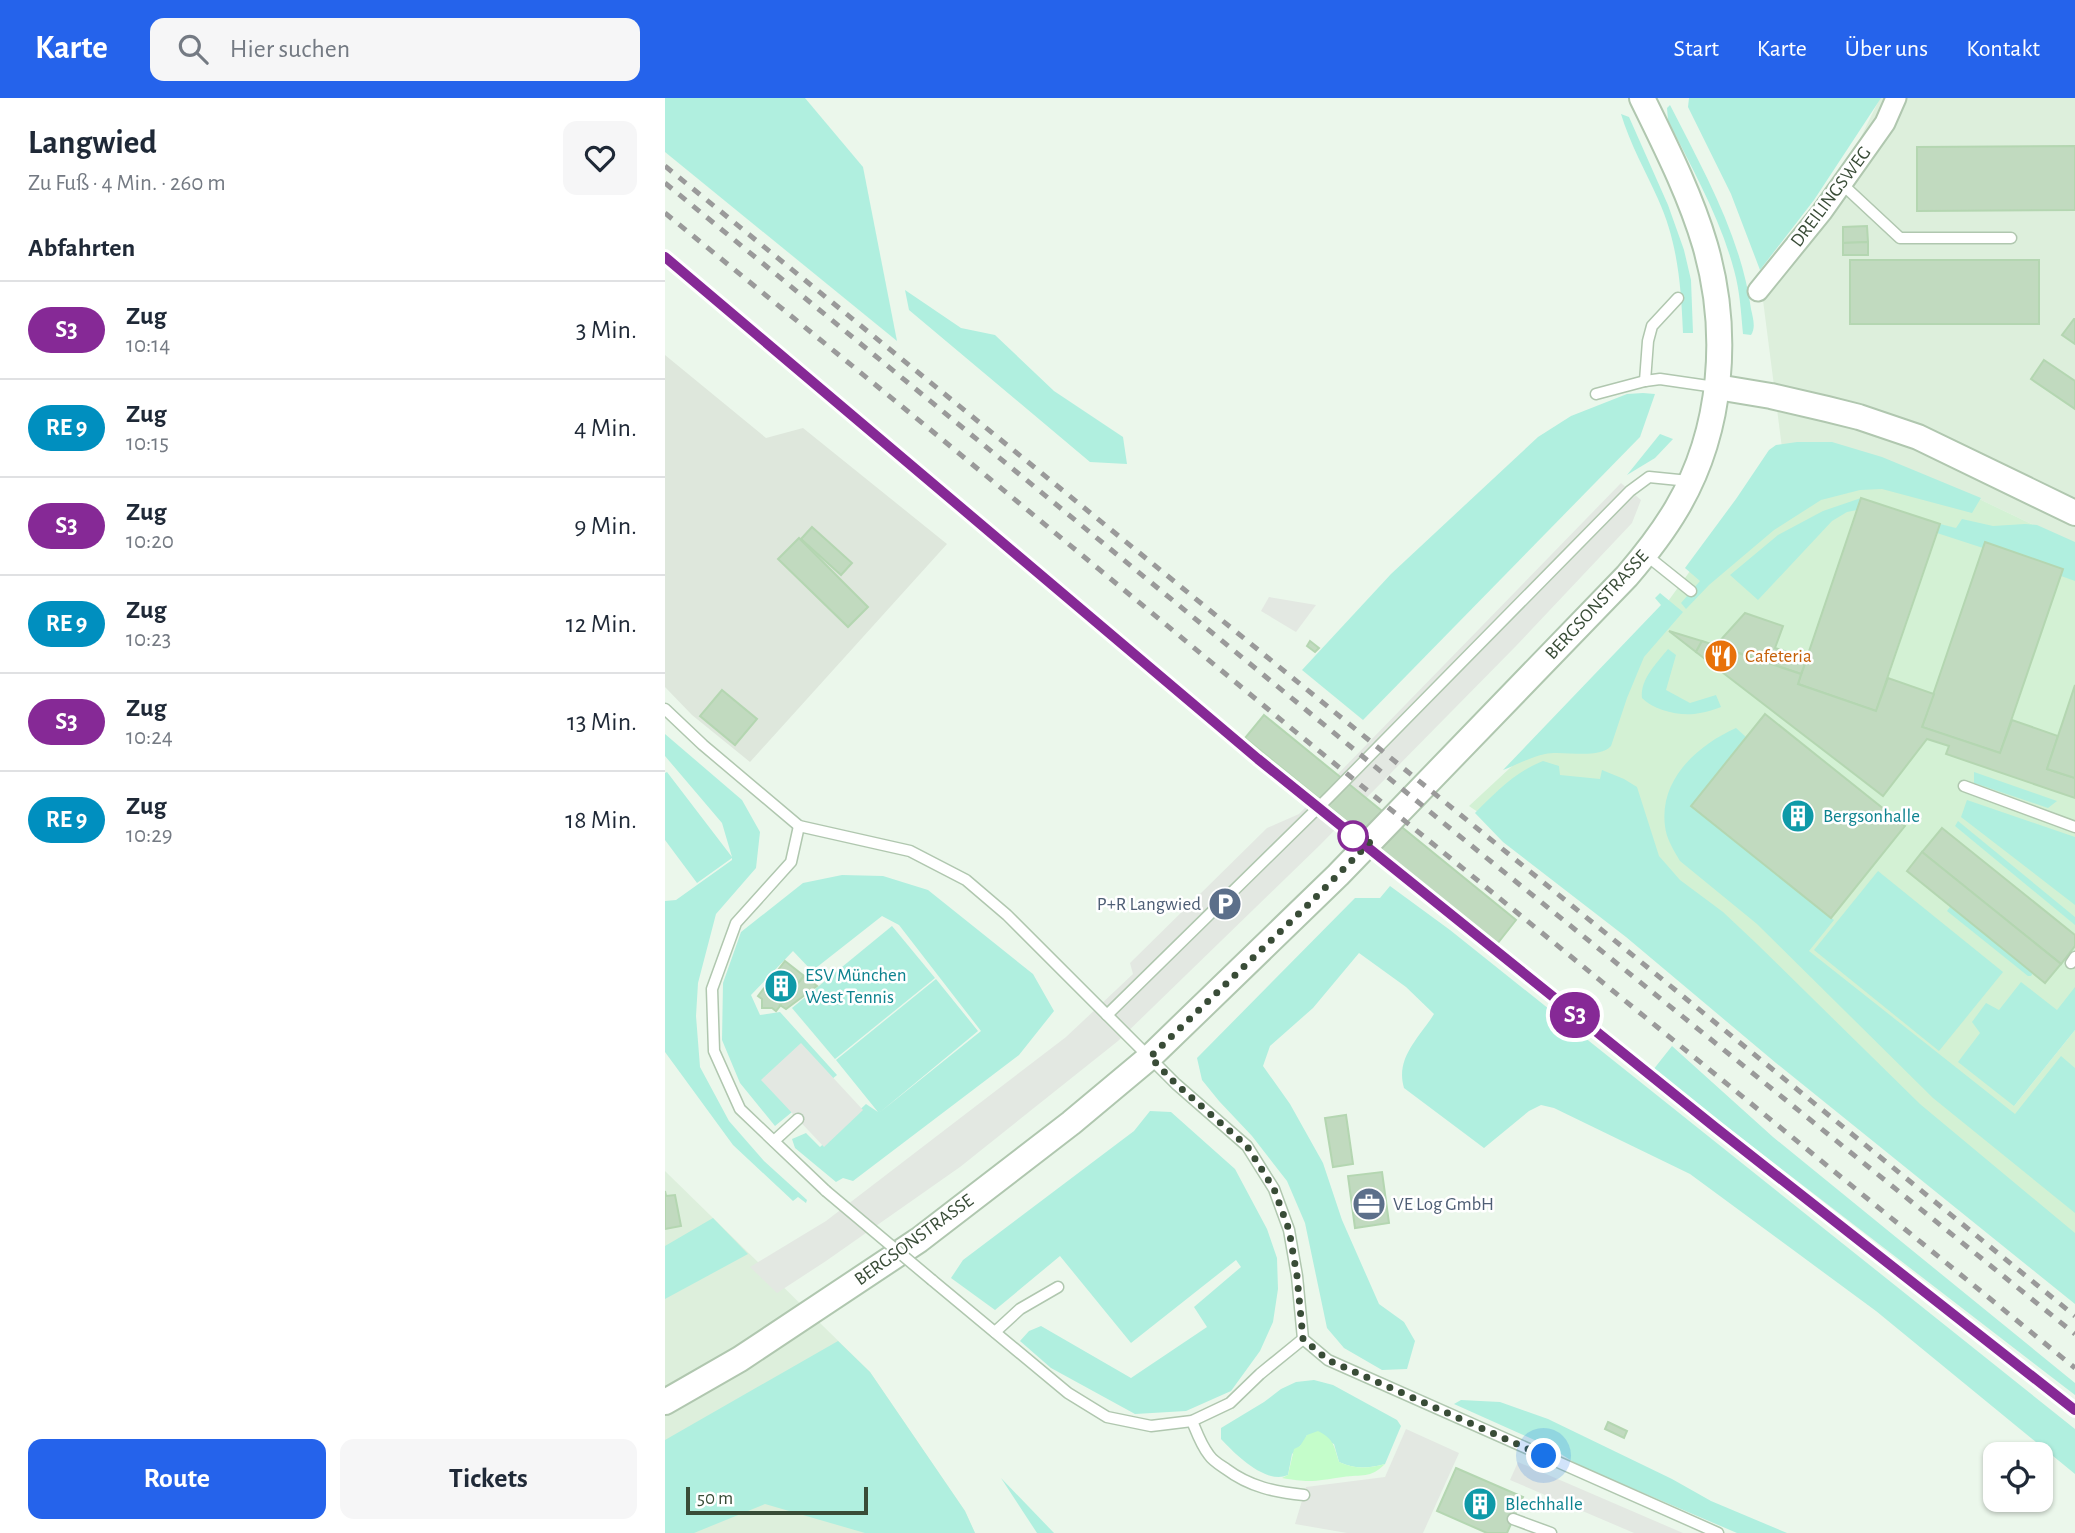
<!DOCTYPE html>
<html lang="de">
<meta charset="utf-8">
<style>
body{margin:0;font-family:"Alegreya Sans",sans-serif;background:#f6f6f7;color:#1f2937;height:100vh;display:flex;flex-direction:column;font-size:26px;white-space:nowrap}
*{box-sizing:border-box;margin:0}
p{font-size:23px;color:#747a83}
.icon{flex:none;width:38px;height:38px;fill:none;stroke:currentColor;stroke-width:2;stroke-linecap:round;stroke-linejoin:round}
.map{position:relative;flex:1;overflow:hidden}
.sheet{display:flex;flex-direction:column;background:#fff;width:665px}
.sheet>*{flex:none}
.badge{padding:0 14px;border-radius:23px;font-size:24px;line-height:46px}
.controls{position:absolute;left:1318px;top:1344px;display:grid;gap:14px}
.controls a{display:grid;place-items:center;width:70px;height:70px;border-radius:14px;background:#fff;box-shadow:0 2px 5px #0004;font-size:35px}
.scale{position:absolute;left:21px;bottom:18px;width:182px;box-sizing:border-box;padding-left:7px;border:4px solid #394c37;border-top:0;font-size:19px;line-height:24px;white-space:nowrap;color:#394c37;-webkit-text-stroke:5px #fff;paint-order:stroke}
.you{position:absolute;width:35px;height:35px;margin:-18px;border:5px solid #fff;border-radius:50%;background:#1a73e8;box-shadow:0 0 0 10px #1a73e833}
.map>.badge{position:absolute;translate:-50% -50%;box-shadow:0 0 0 4px #fff}
h2{padding:0 28px;font-size:26px;line-height:63px}
.round{display:grid;place-items:center;flex:none;width:74px;height:74px;border-radius:14px;background:#f6f6f7}
.headline{display:flex;align-items:center;justify-content:space-between;height:119px;padding:0 28px}
h1{font-size:33px;font-weight:700;line-height:52px}
.action{display:flex;gap:14px;margin-top:auto;padding:14px 28px}
.action a{flex:1;height:80px;border-radius:14px;background:#2563eb;color:#fff;font-size:28px;font-weight:700;line-height:80px;text-align:center}
.action a+a{background:#f6f6f7;color:#1f2937}
ul{padding:0;list-style:none}
li{display:flex;align-items:center;gap:21px;height:98px;padding:0 28px;border-top:2px solid #e0e1e3}
li div{flex:1}
li b{display:block;font-size:26px}
li em{font-style:normal}
li .badge{min-width:77px;font-weight:700;text-align:center}
header{display:flex;align-items:center;gap:42px;box-sizing:border-box;height:98px;padding:0 35px;background:#2563eb;color:#fff}
header strong{font-size:33px}
nav{display:flex;gap:38px;margin-inline-start:auto;font-size:24px}
.search{width:490px;height:63px;background:#f6f6f7;display:flex;align-items:center;gap:18px;box-sizing:border-box;padding:0 24px;border-radius:14px;color:#747a83;font-size:26px}
main{display:flex;flex:1;min-height:0}
.map>svg:first-child{display:block}
</style>
<header>
<strong>Karte</strong>
<div class="search"><svg class="icon" aria-label="search" viewBox="0 0 24 24"><circle cx="10" cy="10" r="6"/><path d="M15 15l6 6"/></svg>Hier suchen</div>
<nav><a>Start</a><a>Karte</a><a>Über uns</a><a>Kontakt</a></nav>
</header>
<main>
<section class="sheet">
<div class="headline"><div><h1>Langwied</h1><p>Zu Fuß · 4 Min. · 260 m</p></div><a class="round"><svg class="icon" aria-label="heart" viewBox="0 0 24 24"><path d="M12 20l-8-8c-3-5 5-10 8-4 3-6 11-1 8 4z"/></svg></a></div>
<h2>Abfahrten</h2>
<ul>
<li><span class="badge" style="background:#862996;color:#fff">S3</span><div><b>Zug</b><p>10:14</p></div><em>3 Min.</em></li>
<li><span class="badge" style="background:#008fbf;color:#fff">RE 9</span><div><b>Zug</b><p>10:15</p></div><em>4 Min.</em></li>
<li><span class="badge" style="background:#862996;color:#fff">S3</span><div><b>Zug</b><p>10:20</p></div><em>9 Min.</em></li>
<li><span class="badge" style="background:#008fbf;color:#fff">RE 9</span><div><b>Zug</b><p>10:23</p></div><em>12 Min.</em></li>
<li><span class="badge" style="background:#862996;color:#fff">S3</span><div><b>Zug</b><p>10:24</p></div><em>13 Min.</em></li>
<li><span class="badge" style="background:#008fbf;color:#fff">RE 9</span><div><b>Zug</b><p>10:29</p></div><em>18 Min.</em></li>
</ul>
<div class="action"><a>Route</a><a>Tickets</a></div>
</section>
<div class="map">
<svg width="1410" height="1435" viewBox="0 0 1410 1435">
<rect width="100%" height="100%" fill="#ebf7eb"/>
<!-- residential -->
<g fill="#ddefdc">
<path d="M1215 0H1410V447L1310 399 1122 389 1095 179 1193 45Z"/>
<path d="M0 1073 205 1274 300 1413 310 1435H0Z"/>
</g>
<!-- industrial -->
<path fill="#dee7dc" d="M0 257 101 340 138 330 282 446 85 664 27 617 0 589Z"/>
<!-- education -->
<path fill="#d3f1d4" fill-rule="evenodd" d="M1152 383 1310 399 1410 447V587L1393 638 1347 622 1398 471 1320 445 1269 596 1223 580 1275 427 1196 400 1142 560 1110 550 1118 528 1081 515 1051 547 1006 534 1217 698 1262 641 1284 648 1282 656 1410 700V837L1277 730 1410 848V910L1349 1008 1410 932V1173L977 825 804 708 942 580 974 543 1028 469ZM1100 616 1240 728 1166 820 1026 708Z"/>
<!-- green -->
<g fill="#b0efdf">
<path d="M0 0H140L198 69 232 243 0 54Z"/>
<path d="M1024 0H1216L1149 102 1095 172 1066 96 1023 9Z"/>
<path d="M1005 7C1038 72 1076 138 1086 211 1088 220 1091 230 1086 237L1078 236C1076 215 1075 193 1069 172 1055 119 1027 71 1003 22L1002 10Z"/>
<path d="M956 16 964 19 1003 107 1019 152 1026 182 1028 235H1018C1016 188 1013 145 993 101 980 72 965 46 956 16Z"/>
<path d="M240 192 296 230 330 237 389 293 458 339 462 366 425 364 244 212Z"/>
<path d="M978 295 990 296 975 339 698 622 637 572 726 476 873 339 906 318 962 296Z"/>
<path d="M995 336 1008 341 990 360 962 377Z"/>
<path d="M1132 344H1167L1217 359 1316 400 1307 415 1217 391 1195 392 1156 402 1109 432 1044 487 1021 511 1016 505 1035 483 1020 470 1071 401 1104 352 1111 347Z"/>
<path d="M1196 400 1192 412 1182 414 1167 423 1093 502 1065 477 1113 437 1158 413Z"/>
<path d="M1297 421 1328 428 1360 426 1372 427 1410 444V483L1396 478 1398 471 1320 444 1318 450 1272 435 1275 426 1291 430Z"/>
<path d="M995 495 1018 514 979 559 962 600 946 648C933 662 898 652 880 656 866 659 851 667 838 672L996 507 990 500Z"/>
<path d="M1003 551 1011 557 1001 592 1025 605 1051 597 1056 609C1050 611 1042 614 1035 615 1017 619 990 613 977 600 975 581 992 565 1003 551Z"/>
<path d="M1071 630 1081 639 1026 708 1169 822 1144 853 1350 1016 1396 958 1410 970V1115L1268 1000 1092 826 1015 763C1009 753 1001 740 1000 728 994 681 1033 647 1071 630Z"/>
<path d="M0 636 77 702 95 734 91 770 51 816 33 885 31 918 35 969 64 1023 99 1063 142 1102 141 1105 133 1099 128 1103 68 1047 0 954V803L11 802 67 762V760L32 785 0 742V675L2 674 67 759 57 725 0 658Z"/>
<path d="M878 663 894 668 895 677 935 681 937 672 959 681 972 689 994 758 1015 782 1058 814 1092 846 1255 1006 1410 1135V1206L1111 965 961 839 838 744 810 715C831 694 850 674 878 663Z"/>
<path d="M1309 674 1392 703 1383 710 1309 685Z"/>
<path d="M1302 702 1410 739V807L1296 719Z"/>
<path d="M1293 723 1410 819V827L1290 728Z"/>
<path d="M1213 773 1338 874 1274 953 1149 852Z"/>
<path d="M177 777 218 778 263 792 368 876 389 913 354 957 188 1083 178 1080 171 1084 130 1050 127 1041 141 1035 155 1049 201 1006 213 1014 171 962 271 881 313 933 214 1015 316 933 234 827 217 818 147 873 128 853 86 897 95 917 115 914 172 977 110 1028 75 985 57 942 58 885 76 834 138 785Z"/>
<path d="M725 788 785 832 1410 1331V1376L1211 1213 1025 1076 889 1010 876 1007 864 1013 819 1050 739 990C730 960 754 940 769 916L741 889 694 855 648 910 605 948 598 968 625 1006 658 1065 677 1122 714 1206 739 1224 750 1243 742 1271 717 1272 679 1250 662 1230 640 1125 622 1083 587 1038 554 1003 537 982 532 960 690 800H715Z"/>
<path d="M1285 809 1368 875 1366 878H1363L1282 813Z"/>
<path d="M227 828 270 880 170 961 127 910Z"/>
<path d="M1356 884 1392 912 1410 889V932L1349 1008 1293 964 1315 935 1307 924 1321 905 1334 912Z"/>
<path d="M1007 948 1108 1039 1410 1285V1297L988 972Z"/>
<path d="M485 1013 506 1014 570 1071 602 1131 612 1160 613 1191 608 1224 595 1253 566 1293 521 1313 470 1316 386 1270 355 1243 364 1233 376 1228 466 1280 542 1229 529 1209 576 1169 571 1162 466 1245 395 1158 330 1212 286 1180 298 1162 469 1033Z"/>
<path d="M48 1120 83 1156 0 1201V1148Z"/>
<path d="M173 1243 205 1274 300 1413 310 1435H200L100 1406 29 1435H0V1342Z"/>
<path d="M649 1282 668 1287 732 1322 736 1328 720 1366C702 1371 690 1371 674 1364L669 1346 642 1337 639 1344 627 1356 623 1377C601 1387 570 1356 556 1341V1330L599 1304 616 1291 631 1284Z"/>
<path d="M796 1302 835 1304 883 1321 1007 1381 1046 1403 1122 1435H1072L913 1367 885 1349 789 1306Z"/>
<path d="M336 1380 389 1435H372Z"/>
</g>
<!-- sand -->
<path fill="#c4fdca" d="M653 1333C669 1341 669 1348 674 1364 690 1371 703 1371 720 1366 705 1381 697 1376 678 1379 652 1383 644 1385 617 1380L623 1377 629 1351 635 1348 642 1337Z"/>
<!-- parking -->
<g fill="#e3e8e2">
<path d="M956 385 976 402 967 425 851 548 655 747 453 943 295 1069 161 1163 112 1195 85 1169 161 1123 401 939 468 876 465 865 602 730 634 716Z"/>
<path d="M604 499 651 507 631 534 596 513Z"/>
<path d="M136 945 198 1012 159 1049 96 982Z"/>
<path d="M741 1331 794 1355 758 1435H682L630 1426 641 1389 720 1379Z"/>
<path d="M853 1364 1018 1435H969L845 1382Z"/>
</g>
<!-- building -->
<g fill="#c1dabf" stroke="#b4d6b1" stroke-width="2">
<path d="M1410 48V112L1252 113V49Z"/>
<path d="M1202 128 1203 144 1178 145V129Z"/>
<path d="M1203 144V157H1178V145Z"/>
<rect x="1185" y="162" width="189" height="64"/>
<path d="M1409 221H1410V246L1397 237Z"/>
<path d="M1379 262 1410 283V311L1366 281Z"/>
<path d="M1196 400 1275 426 1211 613 1133 586Z"/>
<path d="M147 429 187 465 176 477 136 441Z"/>
<path d="M134 440 203 509 183 529 113 461Z"/>
<path d="M1320 444 1398 471 1335 655 1257 629Z"/>
<path d="M1080 515 1118 528 1110 550 1142 560 1136 576 1051 547Z"/>
<path d="M1004 533 1037 543 1031 554Z"/>
<path d="M645 543 654 550 650 554 642 548Z"/>
<path d="M1037 543 1136 576 1133 586 1211 613 1223 580 1269 596 1257 629 1335 655 1347 622 1393 638 1382 671 1410 680V700L1281 656 1284 648 1262 641 1218 698 1031 554Z"/>
<path d="M1410 587V680L1382 671Z"/>
<path d="M57 592 92 621 70 647 35 618Z"/>
<path d="M1100 616 1240 728 1166 820 1026 708Z"/>
<path d="M599 617 851 822 832 846 580 640Z"/>
<path d="M1277 730 1410 837V848L1396 866 1257 754Z"/>
<path d="M1257 754 1396 866 1380 885 1242 773Z"/>
<path d="M120 863 139 878 111 913 107 910H97V901L93 898Z"/>
<path d="M139 878 152 888 121 911 115 907Z"/>
<path d="M681 1017 688 1066 668 1069 660 1020Z"/>
<path d="M717 1074 724 1125 690 1130 683 1078Z"/>
<path d="M0 1093 1 1098 10 1097 16 1128 0 1131Z"/>
<path d="M943 1324 962 1333 959 1340 940 1331Z"/>
<path d="M791 1370 858 1399 842 1435H822L772 1413Z"/>
</g>
<g fill="none" stroke-linecap="round" stroke-linejoin="round">
<defs>
<g id="service">
<path d="M1177 86 1235 140H1346"/>
<path d="M980 283 983 243 987 228 1013 200"/>
<path d="M931 296 980 283 995 281 1050 289"/>
<path d="M981 457 1026 493"/>
<path d="M0 611 38 647 134 728 245 753 301 782 342 817 511 986 582 1048 609 1091 624 1132 632 1178 638 1241 663 1262 1053 1435"/>
<path d="M1299 688 1410 729"/>
<path d="M134 728 126 764 71 825 47 891 49 953 75 1011 161 1093"/>
<path d="M1406 865 1410 859"/>
<path d="M442 917 664 699 965 393 984 379 1024 383"/>
<path d="M109 1043 133 1021"/>
<path d="M267 1182 403 1295 442 1319 486 1328 527 1323 565 1305 595 1276 638 1241"/>
<path d="M330 1234 355 1211 393 1189"/>
<path d="M527 1323C532 1335 536 1347 544 1357 548 1363 555 1367 561 1371 585 1389 610 1394 639 1397"/>
<path d="M848 1421 886 1435"/>
</g>
<path id="minor" d="M1093 193 1157 114 1220 25 1231 0"/>
<g id="tertiary">
<path d="M1052 289 1106 298 1162 311 1194 319 1253 339 1410 415"/>
<path d="M0 1304 75 1261 254 1142 406 1025 485 959 673 777 962 478C980 457 998 434 1012 410 1058 332 1065 233 1040 147 1025 96 1000 47 977 0"/>
</g>
</defs>
<!-- service casing -->
<use href="#service" stroke="#b0c7af" stroke-width="13"/>
<!-- minor casing -->
<use href="#minor" stroke="#b0c7af" stroke-width="23"/>
<!-- tertiary casing -->
<use href="#tertiary" stroke="#b0c7af" stroke-width="28"/>
<!-- service -->
<use href="#service" stroke="#fff" stroke-width="10"/>
<!-- minor -->
<use href="#minor" stroke="#fff" stroke-width="19"/>
<!-- tertiary -->
<use href="#tertiary" stroke="#fff" stroke-width="24"/>
<!-- rail -->
<g stroke="#9a9a9a" stroke-width="5" stroke-dasharray="9 9" stroke-linecap="butt">
<path d="M0 68 1410 1218"/>
<path d="M0 85 792 736 1410 1236"/>
<path d="M0 115 267 333 621 626 1410 1270"/>
<path d="M0 159C197 327 394 496 594 661 863 882 1136 1098 1410 1312"/>
</g>
<defs>
<path id="service-bridge" d="M161 1093 267 1182"/>
</defs>
<!-- service-bridge casing -->
<use href="#service-bridge" stroke="#b0c7af" stroke-width="13" stroke-linecap="butt"/>
<!-- service-bridge -->
<use href="#service-bridge" stroke="#fff" stroke-width="10"/>
</g>
<g fill="none" stroke-linecap="round" stroke-linejoin="round">
<defs>
<path id="line" d="M0 159 593 661 1051 1030 1410 1312"/>
</defs>
<!-- line casing -->
<use href="#line" stroke="#fff" stroke-width="16"/>
<!-- line -->
<use href="#line" stroke="#862996" stroke-width="10"/>
<!-- walk -->
<path stroke="#394c37" stroke-width="7" stroke-dasharray="0 12.6" d="M688 738 708 741 646 804 485 959 511 986 582 1048 609 1091 624 1132 632 1178 638 1241 663 1262 879 1358"/>
</g>
<!-- icons -->
<defs>
<symbol id="restaurant-disc" viewBox="-11 -11 22 22"><circle r="9.5" fill="#e8710a" stroke="#fff"/><path d="M-5-6h1v4h1v-4h1v4h1v-4h1v5L-1.5 .5V6h-2V.5L-5-1ZM5-6V6H3V1.5H1.5Q1.5-4 5-6Z" fill="#fff"/></symbol>
<symbol id="building-disc" viewBox="-11 -11 22 22"><circle r="9.5" fill="#0f9aa8" stroke="#fff"/><path d="M-4-6H4V6H1V3H-1V6H-4ZM-2.5-4.3h1.7v1.8h-1.7ZM.8-4.3h1.7v1.8H.8ZM-2.5-1h1.7V.8h-1.7ZM.8-1h1.7V.8H.8Z" fill="#fff"/></symbol>
<symbol id="parking-disc" viewBox="-11 -11 22 22"><circle r="9.5" fill="#5c6f8a" stroke="#fff"/><path d="M-3.5-5.5H1a3.5 3.5 0 0 1 0 7H-1V5.5H-3.5ZM-1-3.4V-.6H.8a1.4 1.4 0 0 0 0-2.8Z" fill="#fff"/></symbol>
<symbol id="office-disc" viewBox="-11 -11 22 22"><circle r="9.5" fill="#5c6f8a" stroke="#fff"/><path d="M-6-3h4V-5.5h4V-3h4V5H-6ZM-1-4.5V-3h2v-1.5ZM-6 0V1H6V0Z" fill="#fff"/></symbol>
</defs>
<g fill-rule="evenodd">
<use href="#restaurant-disc" x="1037" y="539" width="38" height="38"/>
<use href="#building-disc" x="1114" y="699" width="38" height="38"/>
<use href="#parking-disc" x="541" y="787" width="38" height="38"/>
<use href="#building-disc" x="97" y="869" width="38" height="38"/>
<use href="#office-disc" x="685" y="1087" width="38" height="38"/>
<use href="#building-disc" x="796" y="1387" width="38" height="38"/>
</g>
<!-- markers -->
<circle fill="#fff" stroke="#862996" stroke-width="3.5" cx="688" cy="738" r="14"/>
<g text-anchor="middle" dominant-baseline="central" stroke-width="5" stroke-linejoin="round" paint-order="stroke">
<!-- street labels -->
<g font-size="19" fill="#394c37" stroke="#fff">
<text transform="translate(1166 99) rotate(-53)">DREILINGSWEG</text>
<text transform="translate(932 507) rotate(-47)">BERGSONSTRASSE</text>
<text transform="translate(249 1142) rotate(-36)">BERGSONSTRASSE</text>
</g>
<!-- food labels -->
<g font-size="19" fill="#c56008" stroke="#fff" text-anchor="start">
<text x="1080" y="558">Cafeteria</text>
</g>
<!-- culture labels -->
<g font-size="19" fill="#0d838f" stroke="#fff" text-anchor="start">
<text x="1158" y="718">Bergsonhalle</text>
<text x="140" y="877">ESV München<tspan x="140" dy="22">West Tennis</tspan></text>
<text x="840" y="1406">Blechhalle</text>
</g>
<!-- service labels -->
<g font-size="19" fill="#4e5e75" stroke="#fff" text-anchor="end">
<text x="536" y="806">P+R Langwied</text>
<text x="728" y="1106" text-anchor="start">VE Log GmbH</text>
</g>
</g>
</svg>
<div class="controls">
<a><svg class="icon" aria-label="locate" viewBox="0 0 24 24"><circle cx="12" cy="12" r="6"/><path d="M12 2v4M12 18v4M2 12h4M18 12h4"/></svg></a>
</div>
<div class="scale">50 m</div>
<div class="you" style="left:879px;top:1358px"></div>
<b class="badge" style="left:910px;top:917px;background:#862996;color:#fff">S3</b>
</div>
</main>
